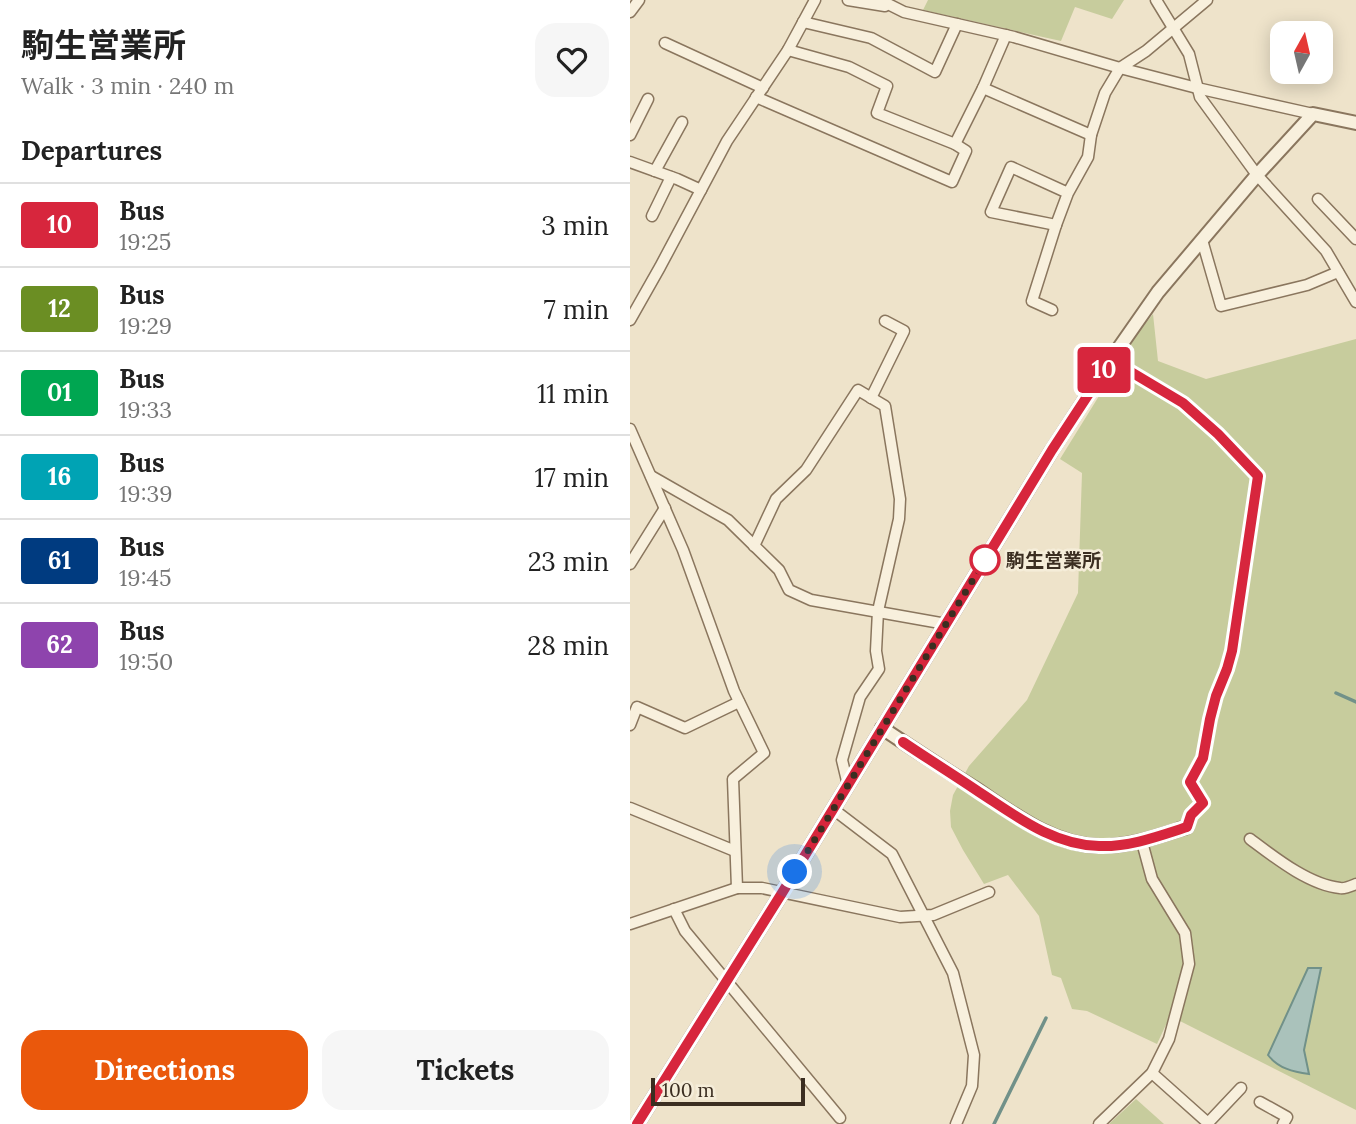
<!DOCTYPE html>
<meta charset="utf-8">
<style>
body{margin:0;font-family:Lora,"Noto Sans JP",serif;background:#f6f6f6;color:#222;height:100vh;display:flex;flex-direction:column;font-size:26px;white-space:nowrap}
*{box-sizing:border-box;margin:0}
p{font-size:23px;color:#767676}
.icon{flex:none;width:38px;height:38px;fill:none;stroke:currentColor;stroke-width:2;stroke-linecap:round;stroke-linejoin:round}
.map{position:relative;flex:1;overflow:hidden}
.details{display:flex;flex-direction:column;background:#fff;width:630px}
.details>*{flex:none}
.badge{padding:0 14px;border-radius:5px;font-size:24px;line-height:46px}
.needle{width:46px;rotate:8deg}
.controls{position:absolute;left:640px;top:21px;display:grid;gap:14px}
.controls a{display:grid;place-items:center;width:63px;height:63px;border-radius:14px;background:#fff;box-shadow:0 4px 18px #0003;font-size:35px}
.scale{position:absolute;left:21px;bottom:18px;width:154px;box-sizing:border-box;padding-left:7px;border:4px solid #3b2e21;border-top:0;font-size:19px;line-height:24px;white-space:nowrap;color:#3b2e21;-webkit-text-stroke:5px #f5edd9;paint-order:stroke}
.you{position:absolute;width:35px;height:35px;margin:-18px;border:5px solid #fff;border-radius:50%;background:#1a73e8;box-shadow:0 0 0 10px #1a73e833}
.map>.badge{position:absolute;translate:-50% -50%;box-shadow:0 0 0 4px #fff}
h2{padding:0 21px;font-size:26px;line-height:63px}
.round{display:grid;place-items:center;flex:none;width:74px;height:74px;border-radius:21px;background:#f6f6f6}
.head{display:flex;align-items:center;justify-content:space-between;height:119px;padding:0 21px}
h1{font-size:33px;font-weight:700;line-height:52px}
.primary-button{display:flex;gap:14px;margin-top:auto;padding:14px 21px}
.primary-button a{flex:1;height:80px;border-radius:21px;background:#ea580c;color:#fff;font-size:28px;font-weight:700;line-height:80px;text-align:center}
.primary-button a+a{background:#f6f6f6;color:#222}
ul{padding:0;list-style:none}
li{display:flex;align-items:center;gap:21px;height:84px;padding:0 21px;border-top:2px solid #e0e0e0}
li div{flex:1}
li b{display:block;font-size:26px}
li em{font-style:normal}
li .badge{min-width:77px;font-weight:700;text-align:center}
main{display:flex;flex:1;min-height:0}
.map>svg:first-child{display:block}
</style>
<main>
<section class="details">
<div class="head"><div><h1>駒生営業所</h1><p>Walk · 3 min · 240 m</p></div><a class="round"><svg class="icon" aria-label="heart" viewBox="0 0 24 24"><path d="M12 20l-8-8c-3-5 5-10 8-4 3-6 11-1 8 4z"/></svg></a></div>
<h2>Departures</h2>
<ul>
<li><span class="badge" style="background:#d7263d;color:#fff">10</span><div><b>Bus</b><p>19:25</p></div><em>3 min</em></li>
<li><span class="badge" style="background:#6b8e23;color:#fff">12</span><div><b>Bus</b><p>19:29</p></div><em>7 min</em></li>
<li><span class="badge" style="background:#00a651;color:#fff">01</span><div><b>Bus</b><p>19:33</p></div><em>11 min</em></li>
<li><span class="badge" style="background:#00a3b4;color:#fff">16</span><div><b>Bus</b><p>19:39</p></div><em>17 min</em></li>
<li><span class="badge" style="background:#003b80;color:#fff">61</span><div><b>Bus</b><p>19:45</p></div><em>23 min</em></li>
<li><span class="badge" style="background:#8e44ad;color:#fff">62</span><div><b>Bus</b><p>19:50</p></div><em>28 min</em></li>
</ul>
<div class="primary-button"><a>Directions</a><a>Tickets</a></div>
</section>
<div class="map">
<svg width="726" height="1124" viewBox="0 0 726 1124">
<rect width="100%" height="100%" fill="#eee3ca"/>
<!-- green -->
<g fill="#c7cc9d">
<path d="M298 0H494L482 19 445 7 431 41 293 10Z"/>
<path d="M523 314 528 361 576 379 726 339V1110L540 1016 527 1044 457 1011 442 1009 431 978 422 975 409 916 378 875 354 884 333 850 321 827 320 811 323 795 339 766 397 700 448 593 452 473 430 459 508 333Z"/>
<path d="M506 1099 534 1124H479Z"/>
</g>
<!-- water -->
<path fill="#aac2bb" stroke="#719189" stroke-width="2" d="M678 968H691L674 1050 679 1074C663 1072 648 1068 638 1055Z"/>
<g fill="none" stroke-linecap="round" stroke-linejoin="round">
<!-- stream -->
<g stroke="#719189" stroke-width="3.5">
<path d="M706 693 726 702"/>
<path d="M364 1124 416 1018"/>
</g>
<defs>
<g id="minor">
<path d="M218 0 255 6"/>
<path d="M250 0 274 12 384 37 490 68 567 88 683 114"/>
<path d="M526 0 559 54 570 97 627 175 696 251 726 302"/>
<path d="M0 12 9 0"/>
<path d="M173 22 241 38 305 72 327 24"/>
<path d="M376 35 353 88 461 135"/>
<path d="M35 43 133 88"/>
<path d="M126 97 322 182 336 151 325 144 247 113 257 86 219 67 158 50"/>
<path d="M0 135 18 99"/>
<path d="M325 144 353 88"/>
<path d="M0 162 47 179 71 190"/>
<path d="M25 171 52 122"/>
<path d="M438 193 381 167 361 212 426 225 438 193 458 157 461 135 475 93 490 68 516 51 577 0"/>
<path d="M688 199 726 239"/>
<path d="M22 216 41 177"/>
<path d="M572 240 591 306 677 285 708 272"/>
<path d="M422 310 402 301 426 225"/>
<path d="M0 320 30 267 97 141 158 50 185 0"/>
<path d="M481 360 553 403 588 434 628 476"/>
<path d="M241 398 274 331 255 321"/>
<path d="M0 429 53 550 104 691 134 753 103 779 107 888H132L270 917 303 915 359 892"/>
<path d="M21 476 98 520 149 570 159 590 181 600 316 624"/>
<path d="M124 546 146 499 176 470 228 390 255 406 270 499 269 519 248 611 246 651 249 669 230 697 212 760 218 785"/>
<path d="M0 564 35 508"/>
<path d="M0 725 7 707 55 728 109 702"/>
<path d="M0 808 105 851"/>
<path d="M203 809 262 854 323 973 344 1055 342 1086 326 1124"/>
<path d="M620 839C644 857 679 885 710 888 715 889 721 886 726 884"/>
<path d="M44 909 55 931 210 1118"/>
<path d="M0 924 107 888"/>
<path d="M522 1073 578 1123 611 1088"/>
<path d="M630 1102 657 1117 653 1124"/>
<path d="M469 1124 522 1073 539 1039 559 964 555 933 522 879 512 842"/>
</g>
<g id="tertiary">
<path d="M252 728C282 748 312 768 343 787 381 812 420 844 468 846 499 847 528 836 557 827"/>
<path d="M7 1124 152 893 422 450 484 355 528 292 627 175 683 114 726 123"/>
</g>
</defs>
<!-- minor casing -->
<use href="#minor" stroke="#8a765e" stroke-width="13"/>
<!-- tertiary casing -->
<use href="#tertiary" stroke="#8a765e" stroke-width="16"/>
<!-- minor -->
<use href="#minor" stroke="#f8f0dd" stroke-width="10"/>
<!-- tertiary -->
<use href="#tertiary" stroke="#f8f0dd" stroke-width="12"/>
</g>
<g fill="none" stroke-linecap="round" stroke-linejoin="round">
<defs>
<path id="line" d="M7 1124 152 893 422 450 481 360 553 403 588 434 628 476 602 651 597 669 586 696 580 719 573 758 560 782 573 803 561 815 557 827C529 836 500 847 469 846 423 845 386 816 349 792 324 775 298 759 273 742"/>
</defs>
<!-- line casing -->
<use href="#line" stroke="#fff" stroke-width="16"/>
<!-- line -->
<use href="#line" stroke="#d7263d" stroke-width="10"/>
<!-- walk -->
<path stroke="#3b2e21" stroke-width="7" stroke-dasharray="0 12.6" d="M165 872 355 560"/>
</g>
<!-- markers -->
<circle fill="#fff" stroke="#d7263d" stroke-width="3.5" cx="355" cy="560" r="14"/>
<g text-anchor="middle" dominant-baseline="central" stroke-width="5" stroke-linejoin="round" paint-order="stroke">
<!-- stop labels -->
<g font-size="19" font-weight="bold" fill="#3b2e21" stroke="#f5edd9" text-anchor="start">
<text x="376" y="560">駒生営業所</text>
</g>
</g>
</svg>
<div class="controls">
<a><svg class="needle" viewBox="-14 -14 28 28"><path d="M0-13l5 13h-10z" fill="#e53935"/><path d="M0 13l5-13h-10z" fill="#767676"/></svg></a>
</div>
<div class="scale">100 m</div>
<div class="you" style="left:165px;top:872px"></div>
<b class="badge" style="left:474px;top:370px;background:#d7263d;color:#fff">10</b>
</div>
</main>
